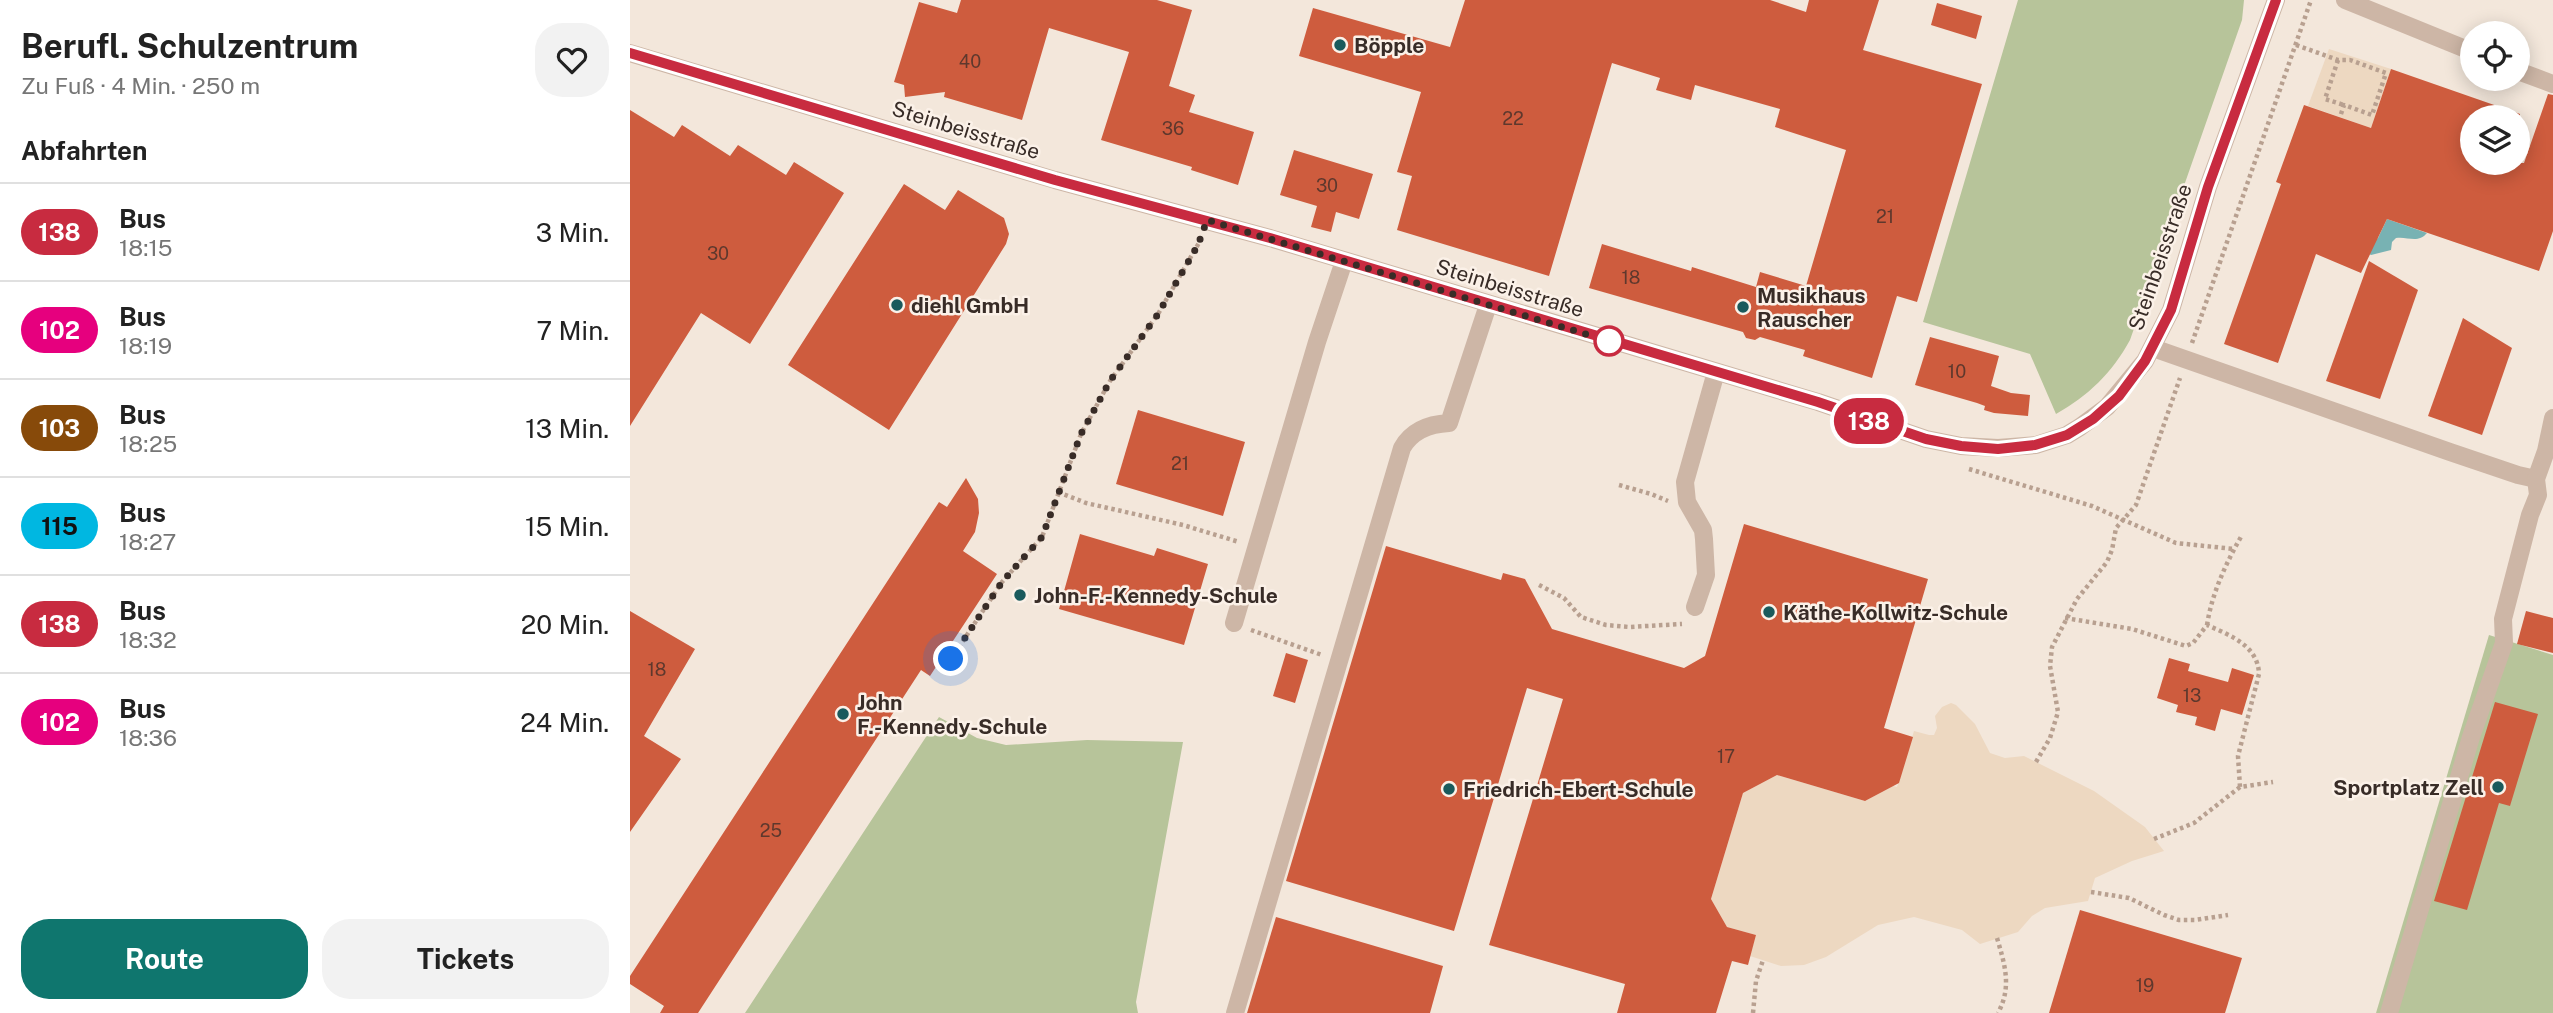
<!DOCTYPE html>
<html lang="de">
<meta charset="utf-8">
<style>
body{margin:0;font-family:"Public Sans",sans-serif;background:#f2f2f2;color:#222;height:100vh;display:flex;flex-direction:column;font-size:26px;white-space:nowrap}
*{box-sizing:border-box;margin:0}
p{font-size:23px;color:#767676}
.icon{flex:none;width:38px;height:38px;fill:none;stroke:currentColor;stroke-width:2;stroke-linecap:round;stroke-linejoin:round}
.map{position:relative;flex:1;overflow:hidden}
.side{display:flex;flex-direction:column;background:#fff;width:630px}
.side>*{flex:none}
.badge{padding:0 14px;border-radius:23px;font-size:24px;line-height:46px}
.fabs{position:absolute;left:1830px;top:21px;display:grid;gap:14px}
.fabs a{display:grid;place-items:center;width:70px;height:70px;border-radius:50%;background:#fff;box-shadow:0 4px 18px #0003;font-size:35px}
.you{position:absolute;width:35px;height:35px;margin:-18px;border:5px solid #fff;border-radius:50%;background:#1a73e8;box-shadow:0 0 0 10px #1a73e833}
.map>.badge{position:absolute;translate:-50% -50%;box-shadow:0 0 0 4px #fff}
h2{padding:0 21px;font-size:26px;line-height:63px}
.round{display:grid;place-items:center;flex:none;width:74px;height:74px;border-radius:28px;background:#f2f2f2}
.summary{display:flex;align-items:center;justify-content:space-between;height:119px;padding:0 21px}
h1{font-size:33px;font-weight:700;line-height:52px}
.cta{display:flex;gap:14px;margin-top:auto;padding:14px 21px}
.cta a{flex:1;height:80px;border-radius:28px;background:#0f766e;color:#fff;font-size:28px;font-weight:700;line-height:80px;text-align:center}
.cta a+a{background:#f2f2f2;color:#222}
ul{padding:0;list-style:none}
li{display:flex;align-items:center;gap:21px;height:98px;padding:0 21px;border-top:2px solid #e0e0e0}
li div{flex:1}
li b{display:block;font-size:26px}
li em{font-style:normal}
li .badge{min-width:77px;font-weight:700;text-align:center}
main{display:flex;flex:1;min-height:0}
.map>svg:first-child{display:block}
</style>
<main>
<section class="side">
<div class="summary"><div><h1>Berufl. Schulzentrum</h1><p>Zu Fuß · 4 Min. · 250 m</p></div><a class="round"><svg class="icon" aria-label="heart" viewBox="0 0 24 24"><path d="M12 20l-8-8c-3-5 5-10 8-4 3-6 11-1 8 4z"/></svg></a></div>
<h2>Abfahrten</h2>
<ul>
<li><span class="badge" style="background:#c82b40;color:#fff">138</span><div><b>Bus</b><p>18:15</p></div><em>3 Min.</em></li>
<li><span class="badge" style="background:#e6007e;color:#fff">102</span><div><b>Bus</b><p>18:19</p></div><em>7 Min.</em></li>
<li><span class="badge" style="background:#874a0a;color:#fff">103</span><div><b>Bus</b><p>18:25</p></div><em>13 Min.</em></li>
<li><span class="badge" style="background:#00b7e1;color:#111">115</span><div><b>Bus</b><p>18:27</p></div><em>15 Min.</em></li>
<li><span class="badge" style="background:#c82b40;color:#fff">138</span><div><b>Bus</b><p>18:32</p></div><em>20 Min.</em></li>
<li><span class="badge" style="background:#e6007e;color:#fff">102</span><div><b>Bus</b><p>18:36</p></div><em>24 Min.</em></li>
</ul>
<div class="cta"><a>Route</a><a>Tickets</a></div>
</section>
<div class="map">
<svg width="1923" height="1013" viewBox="0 0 1923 1013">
<rect width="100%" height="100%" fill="#f3e7db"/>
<!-- green -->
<g fill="#b7c49a">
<path d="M1388 0H1614L1612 20 1500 340C1482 373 1458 396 1426 414L1400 354 1293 322Z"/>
<path d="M1859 635 1923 655V1013H1746Z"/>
<path d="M309 717 347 738 376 745 457 740 553 742 506 1002 508 1013H115Z"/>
</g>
<!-- plaza -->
<g fill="#edd8c1">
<path d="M1699 49 1761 69 1741 128 1678 106Z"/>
<path d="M1321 703 1326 705 1345 724 1360 753 1375 758 1394 756 1464 791 1515 827 1534 851 1502 861 1465 878 1458 901 1415 908 1402 916 1388 932 1350 944 1332 930 1284 917 1248 925 1196 957 1174 965 1151 966 1120 956 1126 935 1097 927 1081 899 1113 793 1147 775 1235 801 1263 786 1267 787 1284 731 1299 735H1304L1307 728 1305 716 1312 707Z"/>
</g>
<!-- water -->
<path fill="#78b2b3" d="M1757 219 1797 233C1788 244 1777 236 1766 238L1762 242 1761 250 1741 255 1731 249 1748 238Z"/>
<!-- building -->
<g fill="#ce5c3e">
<path d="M331 0H527L562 10 539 86 565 95 559 112 624 132 608 185 561 170 562 167 471 140 499 52 419 28 392 120 314 97 315 92 275 97 274 85 264 82 289 2 327 13Z"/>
<path d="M835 0H1140L1176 12 1179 0H1249L1233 50 1352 84 1287 302 1267 296 1242 378 1173 356 1175 350 1130 337 1125 340 1116 338 1113 332 959 288 972 244 1061 271 1062 267 1126 287 1130 272 1176 286 1216 150 1145 127 1150 109 1065 85 1061 100 1026 90 1030 78 982 63 919 276 767 230 782 176 767 172 791 92 669 56 683 8 820 47Z"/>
<path d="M1307 3 1352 16 1346 39 1301 25Z"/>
<path d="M1761 69 1890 114V117H1843V163H1894L1918 94 1923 95V231L1909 271 1757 219 1731 273 1686 254 1648 363 1594 344 1651 184 1646 182 1674 105 1741 128Z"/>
<path d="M0 110 44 137 52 125 100 156 108 145 156 175 164 162 214 193 120 344 71 313 0 426Z"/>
<path d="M664 150 743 174 729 219 706 212 701 232 681 227 687 206 650 195Z"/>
<path d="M274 184 315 210 328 190 374 218 379 234 376 244 259 430 158 365Z"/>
<path d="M1739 261 1788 290 1750 399 1696 381Z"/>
<path d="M1833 318 1882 348 1852 435 1798 416Z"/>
<path d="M1300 337 1369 356 1361 386 1381 393 1400 395 1398 416 1364 413 1354 410 1355 406 1347 403 1285 385Z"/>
<path d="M508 410 615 442 593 516 486 484Z"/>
<path d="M336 478 348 499 349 513 345 532 333 551 367 574 300 676 291 670 68 1013H30L34 1006 0 984V976L309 502 317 507Z"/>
<path d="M1114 524 1298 579 1254 728 1283 737 1269 783 1235 801 1147 775 1113 793 1081 899 1097 927 1126 935 1118 965 1102 961 1086 1013H987L995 984 859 945 933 699 897 688 824 931 656 881 756 546 871 580 873 573 895 579 922 629 1054 668 1075 656Z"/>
<path d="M450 534 524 556 527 548 578 564 554 645 429 609Z"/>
<path d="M0 611 65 649 14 736 51 759 0 832Z"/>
<path d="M1896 611 1923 618V653L1887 644Z"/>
<path d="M656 653 678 660 665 703 643 696Z"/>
<path d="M1539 658 1560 664 1558 671 1598 682 1602 668 1624 675 1612 715 1591 709 1585 731 1565 725 1567 717 1546 712 1548 705 1527 698Z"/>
<path d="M1865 702 1908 714 1880 806 1869 803 1837 910 1804 901Z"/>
<path d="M1450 910 1612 958 1595 1013H1419Z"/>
<path d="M646 917 813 966 800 1013H617Z"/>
</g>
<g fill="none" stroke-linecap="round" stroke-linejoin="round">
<!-- path -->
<g stroke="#b8a090" stroke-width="4.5" stroke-dasharray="3.5 3.5" stroke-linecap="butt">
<path d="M1666 45 1708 60H1720L1756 73 1742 115 1714 105 1710 117"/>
<path d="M1708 60 1695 99 1714 105"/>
<path d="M1562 343 1681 0"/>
<path d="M1339 469 1462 506 1546 543 1604 549"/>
<path d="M989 485 1021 494 1038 501"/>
<path d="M428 492 456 503 553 525 609 542"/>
<path d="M909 585 934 598 951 617 976 625 999 627 1052 624"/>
<path d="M1435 618 1502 629 1556 646 1563 643 1577 625C1599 635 1628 645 1629 674L1608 756 1610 787"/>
<path d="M1577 625C1582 593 1596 563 1612 535"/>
<path d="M621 630 692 655"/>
<path d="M321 659 372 582 412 537 451 434 480 381 528 314 570 241"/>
<path d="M1406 762 1420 738 1428 712 1420 666 1422 647 1447 599 1477 562 1482 550 1486 528 1506 505 1550 378"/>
<path d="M1524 839 1564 823 1610 787 1643 782"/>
<path d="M1461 892 1499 898 1534 915 1549 920H1565L1598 915"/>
<path d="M1367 938C1375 965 1382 987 1368 1013"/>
<path d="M1123 1013 1126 981 1133 960"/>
</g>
<!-- minor -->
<g stroke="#cdb6a6" stroke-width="18">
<path d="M1715 0 1843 52"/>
<path d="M0 53 425 180 640 238 1188 402 1296 439 1331 446 1368 448 1406 445 1437 435 1450 427 1477 407 1515 361 1541 310 1578 187 1646 0"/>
<path d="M1888 71 1923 84"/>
<path d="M1523 348 1820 452 1888 475 1906 479"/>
<path d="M1065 607 1076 575 1074 539 1073 530 1057 502 1055 482 1086 372"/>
<path d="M604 623 687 342 714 261"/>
<path d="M605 1013 772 448C782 430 799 424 819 423L858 305"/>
<path d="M1759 1013 1841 737 1874 643 1873 619 1900 515 1908 495 1906 479 1916 451 1923 418"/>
</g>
</g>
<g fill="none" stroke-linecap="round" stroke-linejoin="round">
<defs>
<path id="line" d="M0 53 425 180 640 238 1188 402 1296 439 1331 446 1368 449 1405 445 1437 435 1463 419 1489 396 1515 361 1541 310 1578 187 1646 0"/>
</defs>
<!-- line casing -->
<use href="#line" stroke="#fff" stroke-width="16"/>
<!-- line -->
<use href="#line" stroke="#c82b40" stroke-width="10"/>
<!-- walk -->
<path stroke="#382c27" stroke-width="7" stroke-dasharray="0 12.6" d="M321 659 372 582 412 537 451 434 480 381 528 314 568 245 577 220 979 341"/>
</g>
<!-- markers -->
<g fill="#1a5a5c" stroke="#fbf1e8" stroke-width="2.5">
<circle cx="710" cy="45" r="7"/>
<circle cx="267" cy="305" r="7"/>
<circle cx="1113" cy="307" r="7"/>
<circle cx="390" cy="595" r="7"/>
<circle cx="1139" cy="612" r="7"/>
<circle cx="213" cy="714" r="7"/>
<circle cx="1868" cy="787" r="7"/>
<circle cx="819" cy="789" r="7"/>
</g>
<circle fill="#fff" stroke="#c82b40" stroke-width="3.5" cx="979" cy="341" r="14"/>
<g text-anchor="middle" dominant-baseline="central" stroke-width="5" stroke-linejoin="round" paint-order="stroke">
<!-- number labels -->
<g font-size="18" fill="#5e382d">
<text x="340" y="61">40</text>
<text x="883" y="118">22</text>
<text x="543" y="128">36</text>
<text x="697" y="185">30</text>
<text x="1255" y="216">21</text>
<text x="88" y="253">30</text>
<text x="1001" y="277">18</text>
<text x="1327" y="371">10</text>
<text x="550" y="463">21</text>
<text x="27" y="669">18</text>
<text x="1562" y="695">13</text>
<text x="1096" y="756">17</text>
<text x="141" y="830">25</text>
<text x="1515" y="985">19</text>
</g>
<!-- poi labels -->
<g font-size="21" font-weight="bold" fill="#382c27" stroke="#fbf1e8" text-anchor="start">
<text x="724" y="45">Böpple</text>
<text x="1127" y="295">Musikhaus<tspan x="1127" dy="24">Rauscher</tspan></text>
<text x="281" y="305">diehl GmbH</text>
<text x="404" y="595">John-F.-Kennedy-Schule</text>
<text x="1153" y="612">Käthe-Kollwitz-Schule</text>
<text x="227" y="702">John<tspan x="227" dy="24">F.-Kennedy-Schule</tspan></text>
<text x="1854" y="787" text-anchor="end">Sportplatz Zell</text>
<text x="833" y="789">Friedrich-Ebert-Schule</text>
</g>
<!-- street labels -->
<g font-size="21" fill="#382c27" stroke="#fbf1e8">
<text transform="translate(336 130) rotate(17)">Steinbeisstraße</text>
<text transform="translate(1530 257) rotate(-71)">Steinbeisstraße</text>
<text transform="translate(880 288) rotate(17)">Steinbeisstraße</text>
</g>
</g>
</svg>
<div class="fabs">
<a><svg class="icon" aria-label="locate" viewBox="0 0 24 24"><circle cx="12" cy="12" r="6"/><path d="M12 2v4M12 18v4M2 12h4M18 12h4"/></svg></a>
<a><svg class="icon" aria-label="layers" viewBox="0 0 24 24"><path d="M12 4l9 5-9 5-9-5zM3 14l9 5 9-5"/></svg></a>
</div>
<div class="you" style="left:321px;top:659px"></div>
<b class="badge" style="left:1239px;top:421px;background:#c82b40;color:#fff">138</b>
</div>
</main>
